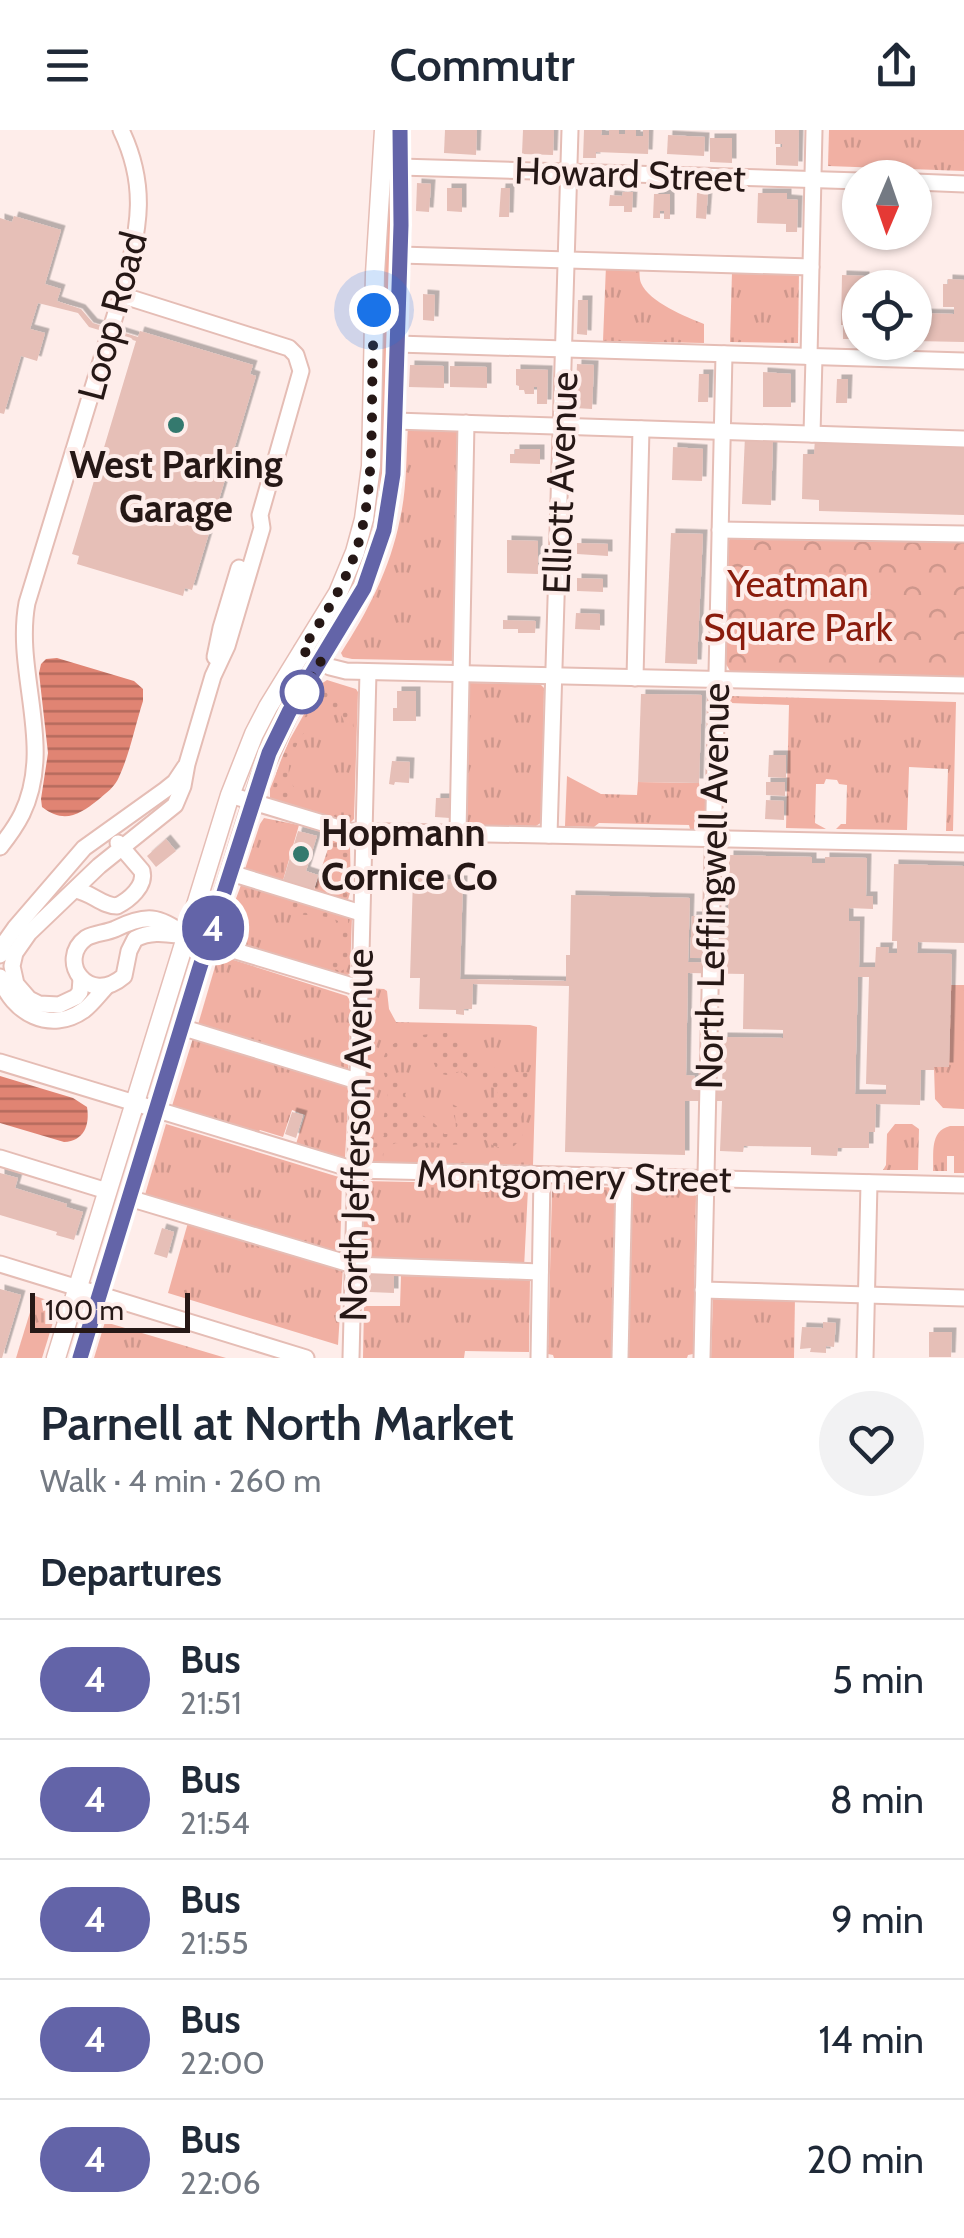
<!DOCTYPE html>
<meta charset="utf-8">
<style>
body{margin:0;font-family:Cabin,sans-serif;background:#f2f2f3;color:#1f2937;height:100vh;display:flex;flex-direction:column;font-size:38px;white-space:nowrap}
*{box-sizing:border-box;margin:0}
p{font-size:32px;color:#747a83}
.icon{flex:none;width:55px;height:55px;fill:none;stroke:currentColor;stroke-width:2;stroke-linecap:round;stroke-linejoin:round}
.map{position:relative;height:1228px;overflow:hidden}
.sheet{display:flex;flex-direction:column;background:#fff;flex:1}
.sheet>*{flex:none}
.badge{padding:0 20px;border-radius:32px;font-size:35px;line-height:65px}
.needle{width:65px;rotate:182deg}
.fabs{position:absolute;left:842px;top:30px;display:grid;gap:20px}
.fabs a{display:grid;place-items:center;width:90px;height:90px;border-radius:50%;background:#fff;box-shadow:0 2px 8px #0004;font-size:50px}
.scale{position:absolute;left:30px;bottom:25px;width:160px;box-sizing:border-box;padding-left:10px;border:5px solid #261816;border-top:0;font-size:28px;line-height:35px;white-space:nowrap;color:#261816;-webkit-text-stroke:8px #feedea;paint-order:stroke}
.you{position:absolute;width:50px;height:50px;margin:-25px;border:8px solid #fff;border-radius:50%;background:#1a73e8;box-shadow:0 0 0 15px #1a73e833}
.map>.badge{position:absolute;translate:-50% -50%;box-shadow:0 0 0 5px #fff}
h2{padding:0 40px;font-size:38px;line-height:90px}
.round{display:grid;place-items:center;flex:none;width:105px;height:105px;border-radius:52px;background:#f2f2f3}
.head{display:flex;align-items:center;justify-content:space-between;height:170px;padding:0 40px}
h1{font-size:48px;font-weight:600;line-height:75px}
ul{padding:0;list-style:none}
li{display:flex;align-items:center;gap:30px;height:120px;padding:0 40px;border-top:2px solid #e0e1e3}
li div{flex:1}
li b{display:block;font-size:38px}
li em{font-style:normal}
li .badge{min-width:110px;font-weight:700;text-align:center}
header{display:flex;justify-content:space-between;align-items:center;height:130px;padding:0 40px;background:#fff;font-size:45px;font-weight:600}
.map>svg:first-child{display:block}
</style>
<header><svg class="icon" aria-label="menu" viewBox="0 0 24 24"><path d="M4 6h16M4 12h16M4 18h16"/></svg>Commutr<svg class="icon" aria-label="share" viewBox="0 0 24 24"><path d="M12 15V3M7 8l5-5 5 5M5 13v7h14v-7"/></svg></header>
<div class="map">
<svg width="964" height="1228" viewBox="0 0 964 1228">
<defs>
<pattern id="grass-tufts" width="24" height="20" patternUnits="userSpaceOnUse" patternTransform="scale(2.5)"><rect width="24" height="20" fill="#f1b0a3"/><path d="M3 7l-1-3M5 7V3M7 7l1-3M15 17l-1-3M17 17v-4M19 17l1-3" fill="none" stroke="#ce978c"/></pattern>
<pattern id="park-crowns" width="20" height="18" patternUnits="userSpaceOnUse" patternTransform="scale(2.5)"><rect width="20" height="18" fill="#f1b0a3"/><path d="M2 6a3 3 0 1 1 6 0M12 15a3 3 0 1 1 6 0" fill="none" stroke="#ce978c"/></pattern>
<pattern id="garden-dots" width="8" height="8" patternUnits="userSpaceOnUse" patternTransform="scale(2.5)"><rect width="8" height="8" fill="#f1b0a3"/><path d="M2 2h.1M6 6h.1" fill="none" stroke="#ce978c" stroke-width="1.8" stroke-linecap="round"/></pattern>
<pattern id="water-rules" width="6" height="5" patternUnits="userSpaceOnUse" patternTransform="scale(2.5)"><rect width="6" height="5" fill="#e08473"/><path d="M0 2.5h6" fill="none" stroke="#b56b5d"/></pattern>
<filter id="shadow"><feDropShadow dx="4.5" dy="-4.5" stdDeviation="0" flood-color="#0004"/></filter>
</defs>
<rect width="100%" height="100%" fill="#feedea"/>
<!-- grass -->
<g fill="url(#grass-tufts)">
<path d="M829 0H964V41L828 36Z"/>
<path d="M390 14 394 51 384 371 367 435 322 513C327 495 338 482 347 466 361 439 372 409 377 379 383 344 376 315 377 281 380 192 386 103 390 14Z"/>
<path d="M606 135 639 136C640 142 639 148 641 153 649 172 686 187 704 194V213L603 211Z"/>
<path d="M732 142H799L798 213 730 212Z"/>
<path d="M408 296 463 298 458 531 352 529 343 527 341 523C368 481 390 439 400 389 407 359 406 327 408 296Z"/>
<path d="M327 550 356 559 358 562 354 689 350 693 292 677 270 668V659L290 609 321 554Z"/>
<path d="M464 553 540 554 544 558 542 692 536 696 462 695Z"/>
<path d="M731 566 956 572 953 701H946L948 639 909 637 907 700 836 699 841 694H846L847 655 839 654 837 650 826 649 824 654H816L815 693 826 699 786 698 789 575 730 573Z"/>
<path d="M567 646 601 664 637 665 638 652 699 653 700 659H706V695L699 699H690L689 695 599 693 594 697 565 696Z"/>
<path d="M264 688 299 695 282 754 244 742 260 694Z"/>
<path d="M242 752 352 786 350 844 344 846 224 809C226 791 236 770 242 752Z"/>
<path d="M221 826 347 866 351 872 348 941 197 898 217 830Z"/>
<path d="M951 855H964V979L943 978 935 969 934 937H949Z"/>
<path d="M368 858 384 859 387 861 389 879 396 892 530 895 537 897 533 1035 372 1033 366 1030Z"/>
<path d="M194 905 349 953 345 1028 296 1014 305 985 292 980 283 1007 260 1000 258 1002 172 976Z"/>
<path d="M166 994 342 1048 340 1127 144 1068Z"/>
<path d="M895 994H912L919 999 918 1040H883L886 1035 887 1004Z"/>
<path d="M950 996H964V1043H954V1026H947V1041H933C934 1024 929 1001 950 996Z"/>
<path d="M364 1051 507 1054 508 1058 528 1059 524 1138 363 1131Z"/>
<path d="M565 1055 619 1058 617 1228H554L553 1225 548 1224 552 1061 555 1056Z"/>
<path d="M628 1058 691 1059 696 1066 693 1224 688 1225 687 1228H623Z"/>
<path d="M189 1089 343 1137 338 1215 168 1163Z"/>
<path d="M401 1146 530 1148 529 1222 465 1221 464 1228H363L364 1176H400Z"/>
<path d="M35 1166 56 1173 58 1176 42 1228H16Z"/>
<path d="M713 1167H795L794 1228H711Z"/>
<path d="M105 1192 226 1228H94Z"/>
</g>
<!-- park -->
<path fill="url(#park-crowns)" d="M731 407 964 410V548L730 541 726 534 727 414Z"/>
<!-- garden -->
<g fill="url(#garden-dots)" fill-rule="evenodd">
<path d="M326 561C348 563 352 580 354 600L350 603C344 596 344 586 338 582 319 566 290 623 289 637 287 649 295 657 299 668L294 671C284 669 276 668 273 657 279 628 293 601 311 578 317 571 317 566 326 561Z"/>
<path d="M331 710 350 717 351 759 348 770 342 771 313 763Z"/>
<path d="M278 767 335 782 348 789 349 833 345 839 341 841 323 836 322 834 340 824 342 820 338 791C319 781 295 790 278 777Z"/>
<path d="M452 902 461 905C464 910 465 916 469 921 481 939 514 944 533 942L535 945 521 987 523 1007 514 1016C500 1020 489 1017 482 1004L474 1002 467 1014 449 1015 429 1012 411 1018 396 1013 384 1018 383 1027H374L369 1022V1008L376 1010 384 1006C381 990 387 976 388 960 388 951 383 945 383 937 382 901 428 906 452 902ZM420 919 430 924 438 943 446 945 461 941 469 950 495 958 498 962 491 972 493 977 476 986 452 974 444 976 443 979 455 985 456 999 452 1004H444C433 986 411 985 405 965L408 958 406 955 394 952 387 937 393 920Z"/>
</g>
<!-- pitch -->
<path fill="#f1b0a3" d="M809 456 843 457 842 516 808 515Z"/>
<!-- water -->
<g fill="url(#water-rules)">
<path d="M57 528 134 551 143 559V571C135 596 130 623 119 647 115 657 106 663 98 670 79 685 64 694 42 677L41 669 48 623 39 543 41 534 46 529Z"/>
<path d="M0 946 73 968 87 977C90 995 84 1011 64 1012L0 993Z"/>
</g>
<!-- building -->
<g fill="#e6bfb7" fill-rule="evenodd" filter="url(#shadow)">
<path d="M445 0H477L476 25 444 23Z"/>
<path d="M523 0H554L553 25 522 24Z"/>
<path d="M584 0H602L601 5H609V0H619V4H625V0H636V6H643V0H649L648 24 596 22V28H583Z"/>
<path d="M775 0H799L798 36 776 35V17H782V14H775Z"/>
<path d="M668 5 705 7 704 26 667 24Z"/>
<path d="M710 8H732V33L710 32Z"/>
<path d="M417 53 431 54 429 82 416 81Z"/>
<path d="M447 58H462V82L447 81Z"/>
<path d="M501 58H510L509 87H499Z"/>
<path d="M623 62H633L632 82H624V76H609L610 65 622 66Z"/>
<path d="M697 63H708L706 89 696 88Z"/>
<path d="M758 63H787V69L798 70 797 102H786V94L757 93Z"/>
<path d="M654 64H670V89H664V81H660V88H653Z"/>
<path d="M14 86 61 100 45 154 61 159 57 171 81 179 93 193 138 207 140 201 253 235 250 244 256 246 192 460 185 458 183 466 77 434 79 426 72 424 136 211 89 197 78 183 38 173 30 199 45 203 37 231 21 226 4 284 0 283V88L12 92Z"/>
<path d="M842 145 865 146V151H870V158H860V175H857V181H860V209H843V195H841Z"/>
<path d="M948 149 964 150V212L915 211V183L954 184V177H943V154H948Z"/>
<path d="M423 164 435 165 434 191 423 190Z"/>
<path d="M578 170H588L587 205 577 204Z"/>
<path d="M577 234 594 235 592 279 575 278Z"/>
<path d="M410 235 444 236V258L409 257Z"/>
<path d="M450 236 487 237V258L450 257Z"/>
<path d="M516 239 548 240 547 274H537V257H534V264H525L524 260H519V256L516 255Z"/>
<path d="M763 242 791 244V277H763Z"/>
<path d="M699 244H709L708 272H698Z"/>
<path d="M837 249H848L847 273H836Z"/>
<path d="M745 306 773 308 771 375 742 374Z"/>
<path d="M815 308 964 312V385L819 381V370L802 369 803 324H814Z"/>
<path d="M673 317 703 319 702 351 672 350Z"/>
<path d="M515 319H540V334L510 333V324H515Z"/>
<path d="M671 403 703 404 697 534 665 533Z"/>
<path d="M507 410 538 411V444L507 443Z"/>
<path d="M577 413 608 414V426L577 424Z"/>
<path d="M577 448 603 449V462L577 461Z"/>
<path d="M576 483 600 484V500L575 499Z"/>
<path d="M503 490 536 491 535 503H518V499H503Z"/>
<path d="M397 561H416V591H393V578H397Z"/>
<path d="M641 564 702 565 699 653 638 652Z"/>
<path d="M769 625H786V648L768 647Z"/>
<path d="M392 631 410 632 409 653 395 652 394 655 389 654Z"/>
<path d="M766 652H785V666L766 665Z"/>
<path d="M436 668H450V688L435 687Z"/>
<path d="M766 670 784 671V690L765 689Z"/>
<path d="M298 701 317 706 306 741 318 745 313 763 282 754Z"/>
<path d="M166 709 176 721 156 737 147 726Z"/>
<path d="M729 725 812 727V733H825V727L867 728 866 766H873V779L849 778V791H860L859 837H875L876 817H889L888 823H897V811H892L894 734 964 736V813L918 812 917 823 952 824 949 937H934V940H921L920 975 876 974 875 1002H869V1018H838L837 1026 811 1025V1017L744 1016 743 1022 720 1021 722 971H685V1025L565 1022 569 856 473 854 472 879H464V885L456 884V880L419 879 420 848H410L413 748 463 750 460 849 566 851V825H570L571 765 690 768 688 832 720 833 721 778H728ZM688 843 744 844 743 899 783 900V908L723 907 722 959 694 958 695 946 686 945ZM858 847H869L866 954 886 955V964H855Z"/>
<path d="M692 786H703L702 828H690Z"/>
<path d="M292 982 303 985 296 1008 285 1004Z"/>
<path d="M0 1043 18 1048 15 1058 67 1074 66 1077 83 1082 74 1110 56 1105 57 1102 0 1085Z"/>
<path d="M162 1098 174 1102 167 1128 154 1124Z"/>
<path d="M369 1145H394V1163L369 1162Z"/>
<path d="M0 1159 21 1165 2 1228H0Z"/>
<path d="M823 1192 836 1193 834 1217 826 1216V1223L810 1222 811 1218 800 1219 802 1197 823 1198Z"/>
<path d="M929 1202H952L951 1227H929Z"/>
</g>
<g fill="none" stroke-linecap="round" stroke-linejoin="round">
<defs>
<g id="minor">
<path d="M400 37 860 51"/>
<path d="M915 52 964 54"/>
<path d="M400 125 811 137"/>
<path d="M397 214 964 231"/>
<path d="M809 227 814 0"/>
<path d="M395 291 964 309"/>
<path d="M812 304 814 227"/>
<path d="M720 400 964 404"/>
<path d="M302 520 330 537 346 541 964 555"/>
<path d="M215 527 221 498 239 438"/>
<path d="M635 548 641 299"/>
<path d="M230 665 349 701 964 714"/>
<path d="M458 703 466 293"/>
<path d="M549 705 570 0"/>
<path d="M0 717C8 707 16 696 22 684 55 616 14 543 27 473L125 153C140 96 147 54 121 0"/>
<path d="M231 743 361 783"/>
<path d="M75 760C91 762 102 776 117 776 129 770 146 756 142 741L118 713"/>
<path d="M186 806C159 785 146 784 115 799 106 803 95 803 86 808 56 830 88 877 124 846L129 821 135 809C152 800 168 804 186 806L359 858"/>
<path d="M0 825 3 815 15 798 84 718 165 660 175 652 185 637"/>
<path d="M0 847C12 883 50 904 84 880 93 873 99 864 107 856"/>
<path d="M81 849 80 862 76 867 59 875 39 874 29 869 16 854 12 836 15 823 29 803 99 736 175 675 183 656 187 634 213 546 227 516 262 398 260 385 301 241 296 225 289 218 121 165"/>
<path d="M181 897 357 951"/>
<path d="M0 932 355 1040 964 1055"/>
<path d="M0 1028 107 1061"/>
<path d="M129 1068 353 1135 540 1142"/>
<path d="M0 1134 306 1228"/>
<path d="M703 1160 964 1168"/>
<path d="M351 1228 368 542"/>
<path d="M539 1228 542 1045"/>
<path d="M620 1228 624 1048"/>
<path d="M702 1228 724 224"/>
<path d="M865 1228 869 1053"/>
</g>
<g id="major">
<path d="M56 1228 230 665 254 604 268 577 338 463 355 422 364 389 371 336 375 144 384 0"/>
<path d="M80 1228 199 840 260 647 289 583 364 458 384 400 393 345 401 95 399 0"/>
</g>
</defs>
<!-- minor casing -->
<use href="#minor" stroke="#e5bdb5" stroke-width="19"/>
<!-- major casing -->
<use href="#major" stroke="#e5bdb5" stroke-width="21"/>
<!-- minor -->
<use href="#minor" stroke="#fff" stroke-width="15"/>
<!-- major -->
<use href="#major" stroke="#fff" stroke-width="18"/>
</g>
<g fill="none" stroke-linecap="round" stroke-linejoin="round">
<defs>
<path id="line" d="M80 1228 199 840 269 623 289 582 364 458 384 400 393 344 401 95 400 0"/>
</defs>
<!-- line casing -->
<use href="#line" stroke="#fff" stroke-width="22"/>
<!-- line -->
<use href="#line" stroke="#6364a8" stroke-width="15"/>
<!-- walk -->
<path stroke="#261816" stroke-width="10" stroke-dasharray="0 18" d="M302 562 321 532 302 520C323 488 345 455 357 418 370 375 371 332 372 288 372 252 373 216 374 180"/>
</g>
<!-- markers -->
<g fill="#34796e" stroke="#feedea" stroke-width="4">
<circle cx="176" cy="295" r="10"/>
<circle cx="301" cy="724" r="10"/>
</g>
<circle fill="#fff" stroke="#6364a8" stroke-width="5" cx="302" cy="562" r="20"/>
<g text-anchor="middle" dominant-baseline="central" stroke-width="8" stroke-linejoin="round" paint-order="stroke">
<!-- street labels -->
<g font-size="38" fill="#261816" stroke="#feedea">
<text transform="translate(630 44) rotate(2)">Howard Street</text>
<text transform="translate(112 186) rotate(-75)">Loop Road</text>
<text transform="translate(560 353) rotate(-88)">Elliott Avenue</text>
<text transform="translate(712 756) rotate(-89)">North Leffingwell Avenue</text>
<text transform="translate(356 1005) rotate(-89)">North Jefferson Avenue</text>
<text transform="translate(574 1046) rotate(1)">Montgomery Street</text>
</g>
<!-- poi labels -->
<g font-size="38" font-weight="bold" fill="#261816" stroke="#feedea">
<text x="176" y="334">West Parking<tspan x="176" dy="44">Garage</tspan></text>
<text x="321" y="702" text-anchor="start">Hopmann<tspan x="321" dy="44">Cornice Co</tspan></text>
</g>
<!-- park labels -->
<g font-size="38" fill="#8a1c0d" stroke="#feedea">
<text x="798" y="453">Yeatman<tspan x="798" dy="44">Square Park</tspan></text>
</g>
</g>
</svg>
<div class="fabs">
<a><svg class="needle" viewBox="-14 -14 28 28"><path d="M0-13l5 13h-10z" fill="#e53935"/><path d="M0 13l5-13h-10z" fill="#747a83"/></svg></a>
<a><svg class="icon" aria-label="locate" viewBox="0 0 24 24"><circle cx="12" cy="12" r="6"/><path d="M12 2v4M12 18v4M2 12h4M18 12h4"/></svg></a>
</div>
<div class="scale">100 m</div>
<div class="you" style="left:374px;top:180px"></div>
<b class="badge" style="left:213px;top:798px;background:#6364a8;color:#fff">4</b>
</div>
<section class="sheet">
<div class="head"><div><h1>Parnell at North Market</h1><p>Walk · 4 min · 260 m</p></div><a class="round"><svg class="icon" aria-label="heart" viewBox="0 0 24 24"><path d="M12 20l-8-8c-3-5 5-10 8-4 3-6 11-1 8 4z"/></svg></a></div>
<h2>Departures</h2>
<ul>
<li><span class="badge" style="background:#6364a8;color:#fff">4</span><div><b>Bus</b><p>21:51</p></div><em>5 min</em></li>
<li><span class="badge" style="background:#6364a8;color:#fff">4</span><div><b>Bus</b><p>21:54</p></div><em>8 min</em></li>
<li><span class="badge" style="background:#6364a8;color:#fff">4</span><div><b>Bus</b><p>21:55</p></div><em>9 min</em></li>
<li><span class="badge" style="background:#6364a8;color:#fff">4</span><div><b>Bus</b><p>22:00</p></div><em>14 min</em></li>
<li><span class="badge" style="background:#6364a8;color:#fff">4</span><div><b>Bus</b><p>22:06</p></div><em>20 min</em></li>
</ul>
</section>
